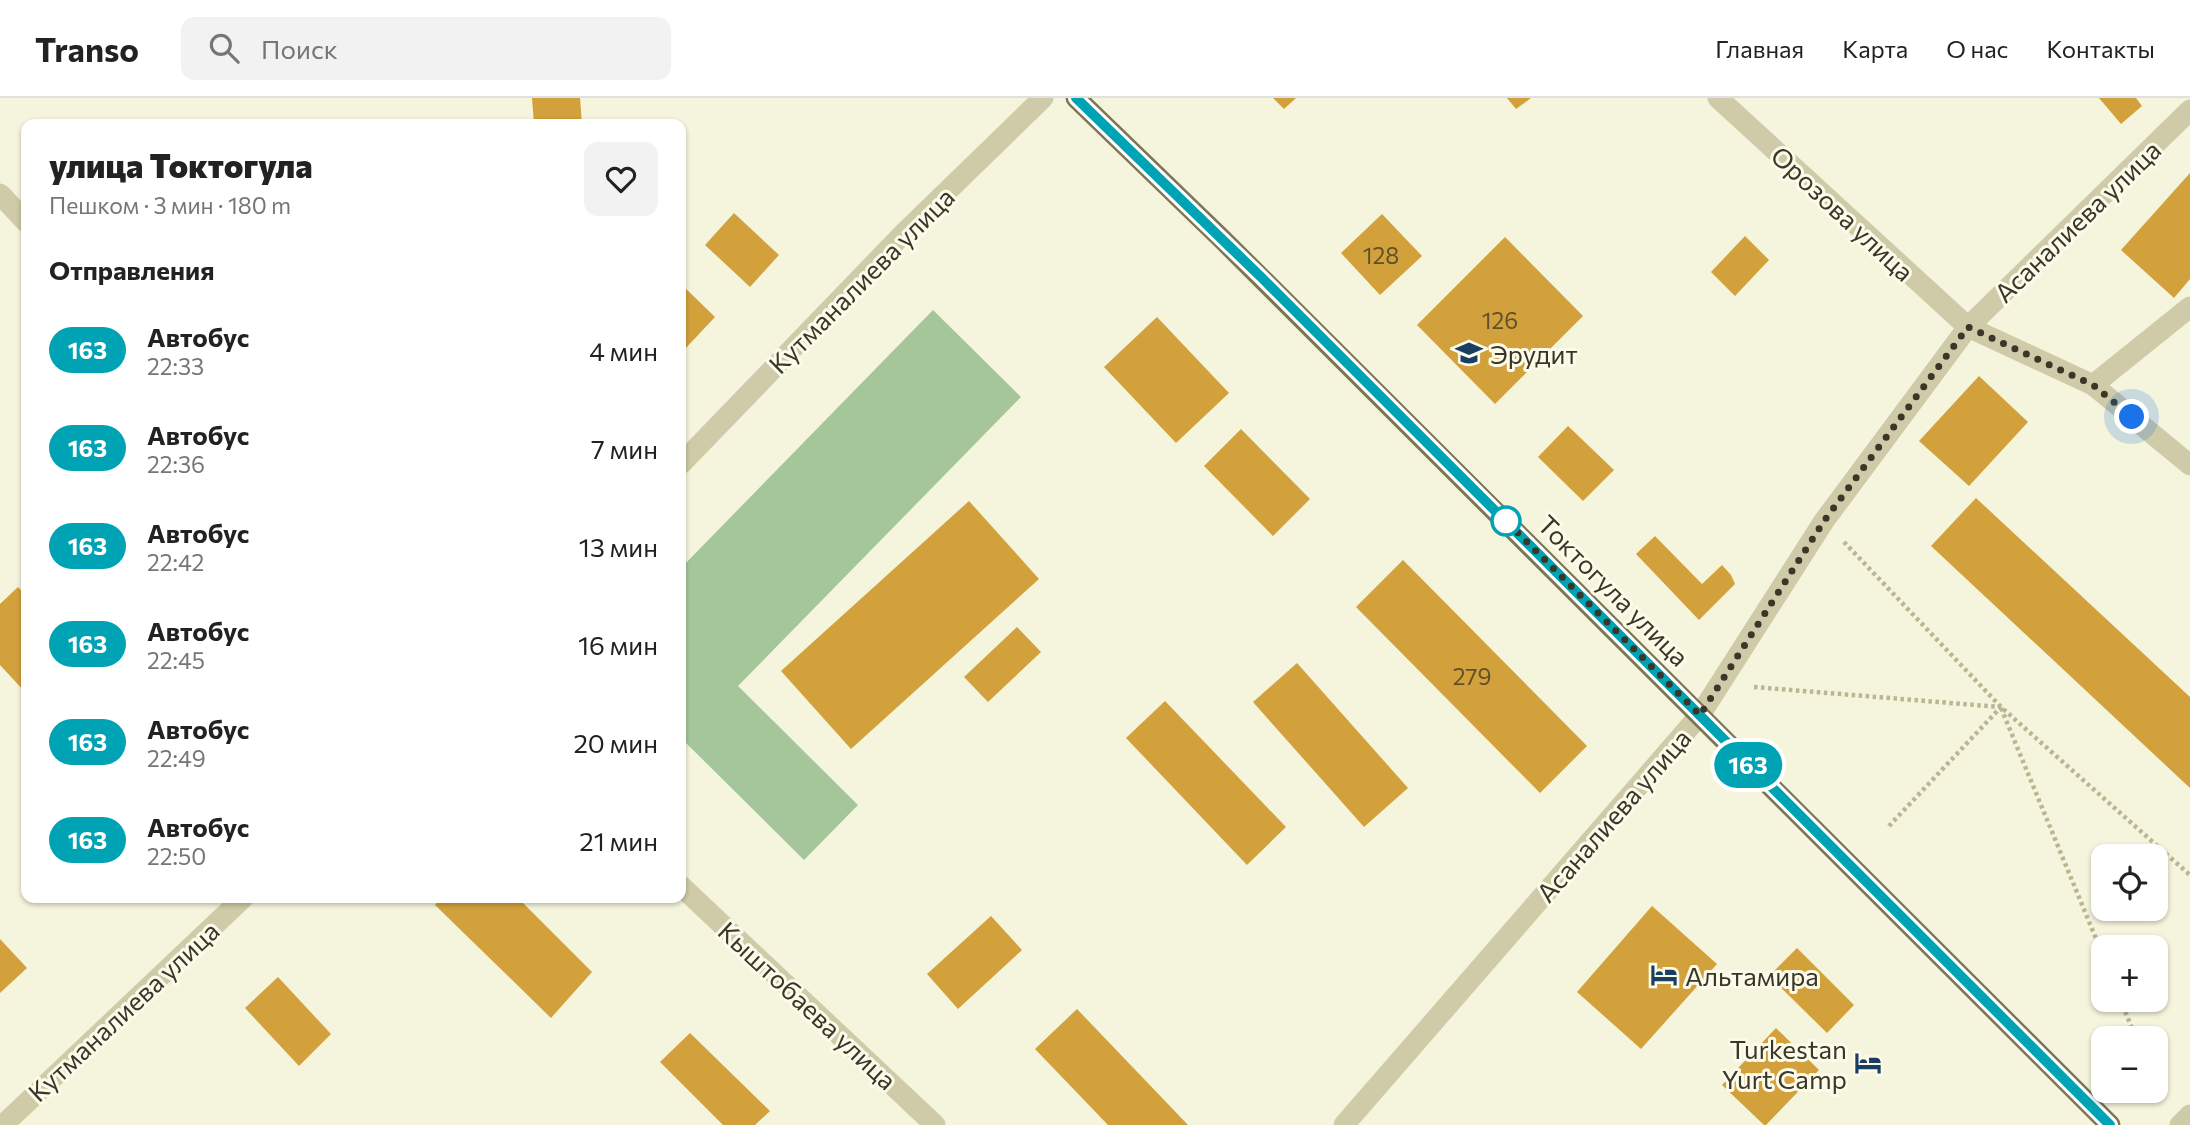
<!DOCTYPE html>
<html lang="ru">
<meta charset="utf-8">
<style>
body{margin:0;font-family:Commissioner,sans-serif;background:#f2f2f2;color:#222;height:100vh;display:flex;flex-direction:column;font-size:26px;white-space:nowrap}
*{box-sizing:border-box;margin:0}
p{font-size:23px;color:#767676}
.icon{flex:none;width:38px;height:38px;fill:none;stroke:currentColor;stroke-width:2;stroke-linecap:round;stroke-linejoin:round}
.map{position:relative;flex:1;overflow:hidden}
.sheet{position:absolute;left:21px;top:21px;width:665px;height:784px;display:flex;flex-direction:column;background:#fff;border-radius:14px;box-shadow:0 2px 5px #0004}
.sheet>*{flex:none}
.badge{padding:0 14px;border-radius:23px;font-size:24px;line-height:46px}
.buttons{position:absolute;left:2091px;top:746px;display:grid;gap:14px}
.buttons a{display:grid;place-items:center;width:77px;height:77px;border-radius:14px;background:#fff;box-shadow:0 2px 5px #0004;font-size:35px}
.you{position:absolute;width:35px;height:35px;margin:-18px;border:5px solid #fff;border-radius:50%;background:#1a73e8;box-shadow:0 0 0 10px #1a73e833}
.map>.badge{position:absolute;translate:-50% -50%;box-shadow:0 0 0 4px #fff}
h2{padding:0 28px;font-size:26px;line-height:63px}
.round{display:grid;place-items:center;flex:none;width:74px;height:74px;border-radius:14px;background:#f2f2f2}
.overview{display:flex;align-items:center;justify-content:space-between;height:119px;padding:0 28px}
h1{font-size:33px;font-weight:800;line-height:52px}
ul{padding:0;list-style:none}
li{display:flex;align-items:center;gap:21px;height:98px;padding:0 28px}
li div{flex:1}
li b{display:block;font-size:26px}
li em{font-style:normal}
li .badge{min-width:77px;font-weight:700;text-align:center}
header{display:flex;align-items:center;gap:42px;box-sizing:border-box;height:98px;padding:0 35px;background:#fff;border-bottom:2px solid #e0e0e0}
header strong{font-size:33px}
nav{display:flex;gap:38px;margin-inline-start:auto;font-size:24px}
.search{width:490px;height:63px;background:#f2f2f2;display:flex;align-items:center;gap:18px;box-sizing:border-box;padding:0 24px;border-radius:14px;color:#767676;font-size:26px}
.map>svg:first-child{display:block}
</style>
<header>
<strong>Transo</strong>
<div class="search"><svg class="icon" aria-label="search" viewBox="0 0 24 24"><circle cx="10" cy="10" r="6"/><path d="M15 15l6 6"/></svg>Поиск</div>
<nav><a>Главная</a><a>Карта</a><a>О нас</a><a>Контакты</a></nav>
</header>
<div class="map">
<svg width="2190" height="1027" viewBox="0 0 2190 1027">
<rect width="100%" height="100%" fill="#f5f4dc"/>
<!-- green -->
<path fill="#a5c69a" d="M933 212 1021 299 738 588 858 707 804 762 681 640V470Z"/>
<!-- building -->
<g fill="#d3a13c">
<path d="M532 0H580L582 26H534Z"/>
<path d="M1273 0H1296L1284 11Z"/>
<path d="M1507 0H1531L1516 11Z"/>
<path d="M2099 0H2136L2142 8 2121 26Z"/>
<path d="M2190 75V181L2174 200 2121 152Z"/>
<path d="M734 115 779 157 750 189 705 147Z"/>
<path d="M1382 116 1422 158 1380 197 1341 155Z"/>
<path d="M1745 138 1769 162 1735 198 1711 174Z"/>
<path d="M1505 139 1583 218 1495 306 1417 227Z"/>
<path d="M681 186 715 219 683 253 681 251Z"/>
<path d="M1157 219 1229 295 1176 345 1104 269Z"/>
<path d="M1979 278 2028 324 1969 388 1919 343Z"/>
<path d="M1568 328 1614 372 1583 403 1538 359Z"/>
<path d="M1241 331 1310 401 1273 438 1204 368Z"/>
<path d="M1976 400 2190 599V690L1931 448Z"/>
<path d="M969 403 1039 481 851 651 781 573Z"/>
<path d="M1655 438 1702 486 1722 467 1731 477 1735 486 1699 522 1636 456Z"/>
<path d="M1403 462 1587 648 1540 695 1356 509Z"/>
<path d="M18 489 26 498V595L0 567V506Z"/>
<path d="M1017 529 1041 554 988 604 964 579Z"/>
<path d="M1297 565 1408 690 1364 729 1253 604Z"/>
<path d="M1165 603 1286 729 1247 767 1126 640Z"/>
<path d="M441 800H518L592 874 551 920 435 807Z"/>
<path d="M1652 808 1717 866 1641 951 1577 894Z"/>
<path d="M991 818 1022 852 958 911 927 876Z"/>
<path d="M0 841 27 870 0 895Z"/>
<path d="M1797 850 1854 907 1827 935 1769 878Z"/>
<path d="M278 879 331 936 299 968 245 910Z"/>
<path d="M1077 911 1188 1027H1108L1035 951Z"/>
<path d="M1776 930 1819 972 1766 1027H1764L1722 987Z"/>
<path d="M690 935 770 1013 755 1027H723L660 964Z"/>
</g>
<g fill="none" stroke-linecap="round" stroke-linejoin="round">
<!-- path -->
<g stroke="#bbb591" stroke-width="4.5" stroke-dasharray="3.5 3.5" stroke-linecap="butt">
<path d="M1844 444 2001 609 2190 777"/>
<path d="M1754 589 2000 609"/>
<path d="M2001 610 2104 860"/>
<path d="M1889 728 2001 609"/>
<path d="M2120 901 2136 940"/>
</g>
<!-- minor -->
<g stroke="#cfcaa7" stroke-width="21">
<path d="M1718 0 1968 229 2093 287 2190 367"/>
<path d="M0 96 26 124"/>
<path d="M2093 287 2190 209"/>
<path d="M681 366 903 136 1043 0"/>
<path d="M681 788 935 1027"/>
<path d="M3 1027 243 800"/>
<path d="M1344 1027 1700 617 1824 423 1968 229 2190 12"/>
<path d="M2180 1027 2190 1017"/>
</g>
<!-- major -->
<path stroke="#7e7557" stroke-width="21" d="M1076 0 1223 142 2110 1027"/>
</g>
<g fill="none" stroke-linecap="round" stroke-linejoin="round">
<defs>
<path id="line" d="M1076 0 1261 179 2110 1027"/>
</defs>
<!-- line casing -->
<use href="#line" stroke="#fff" stroke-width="16"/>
<!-- line -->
<use href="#line" stroke="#00a3b4" stroke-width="10"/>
<!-- walk -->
<path stroke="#3a3628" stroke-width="7" stroke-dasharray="0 12.6" d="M1506 423 1503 420 1700 617 1824 423 1968 229 2093 287 2132 319"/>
</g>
<!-- icons -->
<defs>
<symbol id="school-bare" viewBox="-9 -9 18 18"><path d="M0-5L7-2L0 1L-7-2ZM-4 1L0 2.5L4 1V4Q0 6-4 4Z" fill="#183e61" stroke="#fcfbea" stroke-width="2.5" paint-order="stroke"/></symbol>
<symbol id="hotel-bare" viewBox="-9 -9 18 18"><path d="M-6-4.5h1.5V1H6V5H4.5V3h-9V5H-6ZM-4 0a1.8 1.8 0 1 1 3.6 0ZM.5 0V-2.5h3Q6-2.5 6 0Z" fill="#183e61" stroke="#fcfbea" stroke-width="2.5" paint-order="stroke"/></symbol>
</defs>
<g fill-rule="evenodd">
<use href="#school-bare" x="1450" y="236" width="38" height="38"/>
<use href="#hotel-bare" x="1645" y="858" width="38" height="38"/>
<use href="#hotel-bare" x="1849" y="946" width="38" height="38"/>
</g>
<!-- markers -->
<circle fill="#fff" stroke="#00a3b4" stroke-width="3.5" cx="1506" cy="423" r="14"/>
<g text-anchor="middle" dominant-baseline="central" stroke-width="6" stroke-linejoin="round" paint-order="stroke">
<!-- number labels -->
<g font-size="23" fill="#60512d">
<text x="1381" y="157">128</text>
<text x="1500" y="222">126</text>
<text x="1472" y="578">279</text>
</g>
<!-- street labels -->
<g font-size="26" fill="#3a3628" stroke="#fcfbea">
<text transform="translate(1843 115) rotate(43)">Орозова улица</text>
<text transform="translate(2077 123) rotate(-44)">Асаналиева улица</text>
<text transform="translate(861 182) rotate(-45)">Кутманалиева улица</text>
<text transform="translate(1614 492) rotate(45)">Токтогула улица</text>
<text transform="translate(1613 717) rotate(-49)">Асаналиева улица</text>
<text transform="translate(808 907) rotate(43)">Кыштобаева улица</text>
<text transform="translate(123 913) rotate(-43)">Кутманалиева улица</text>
</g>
<!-- poi labels -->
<g font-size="26" fill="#3a3628" stroke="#fcfbea" text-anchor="start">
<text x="1490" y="255">Эрудит</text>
<text x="1685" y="877">Альтамира</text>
<text x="1847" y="950" text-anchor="end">Turkestan<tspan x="1847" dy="30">Yurt Camp</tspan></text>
</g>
</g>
</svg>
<div class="buttons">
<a><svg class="icon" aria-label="locate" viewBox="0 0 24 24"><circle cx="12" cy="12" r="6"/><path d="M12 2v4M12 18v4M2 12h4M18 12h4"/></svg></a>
<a>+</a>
<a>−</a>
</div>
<div class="you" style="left:2132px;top:319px"></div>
<b class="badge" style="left:1748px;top:667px;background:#00a3b4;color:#fff">163</b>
<section class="sheet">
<div class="overview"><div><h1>улица Токтогула</h1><p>Пешком · 3 мин · 180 m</p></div><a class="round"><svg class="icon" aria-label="heart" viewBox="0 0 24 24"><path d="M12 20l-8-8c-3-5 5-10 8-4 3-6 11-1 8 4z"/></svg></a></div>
<h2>Отправления</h2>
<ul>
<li><span class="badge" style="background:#00a3b4;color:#fff">163</span><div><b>Автобус</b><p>22:33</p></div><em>4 мин</em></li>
<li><span class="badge" style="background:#00a3b4;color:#fff">163</span><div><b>Автобус</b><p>22:36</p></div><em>7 мин</em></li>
<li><span class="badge" style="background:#00a3b4;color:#fff">163</span><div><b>Автобус</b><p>22:42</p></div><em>13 мин</em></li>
<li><span class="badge" style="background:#00a3b4;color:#fff">163</span><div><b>Автобус</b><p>22:45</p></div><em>16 мин</em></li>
<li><span class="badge" style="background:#00a3b4;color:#fff">163</span><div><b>Автобус</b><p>22:49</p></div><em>20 мин</em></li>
<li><span class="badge" style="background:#00a3b4;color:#fff">163</span><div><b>Автобус</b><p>22:50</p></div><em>21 мин</em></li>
</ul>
</section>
</div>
